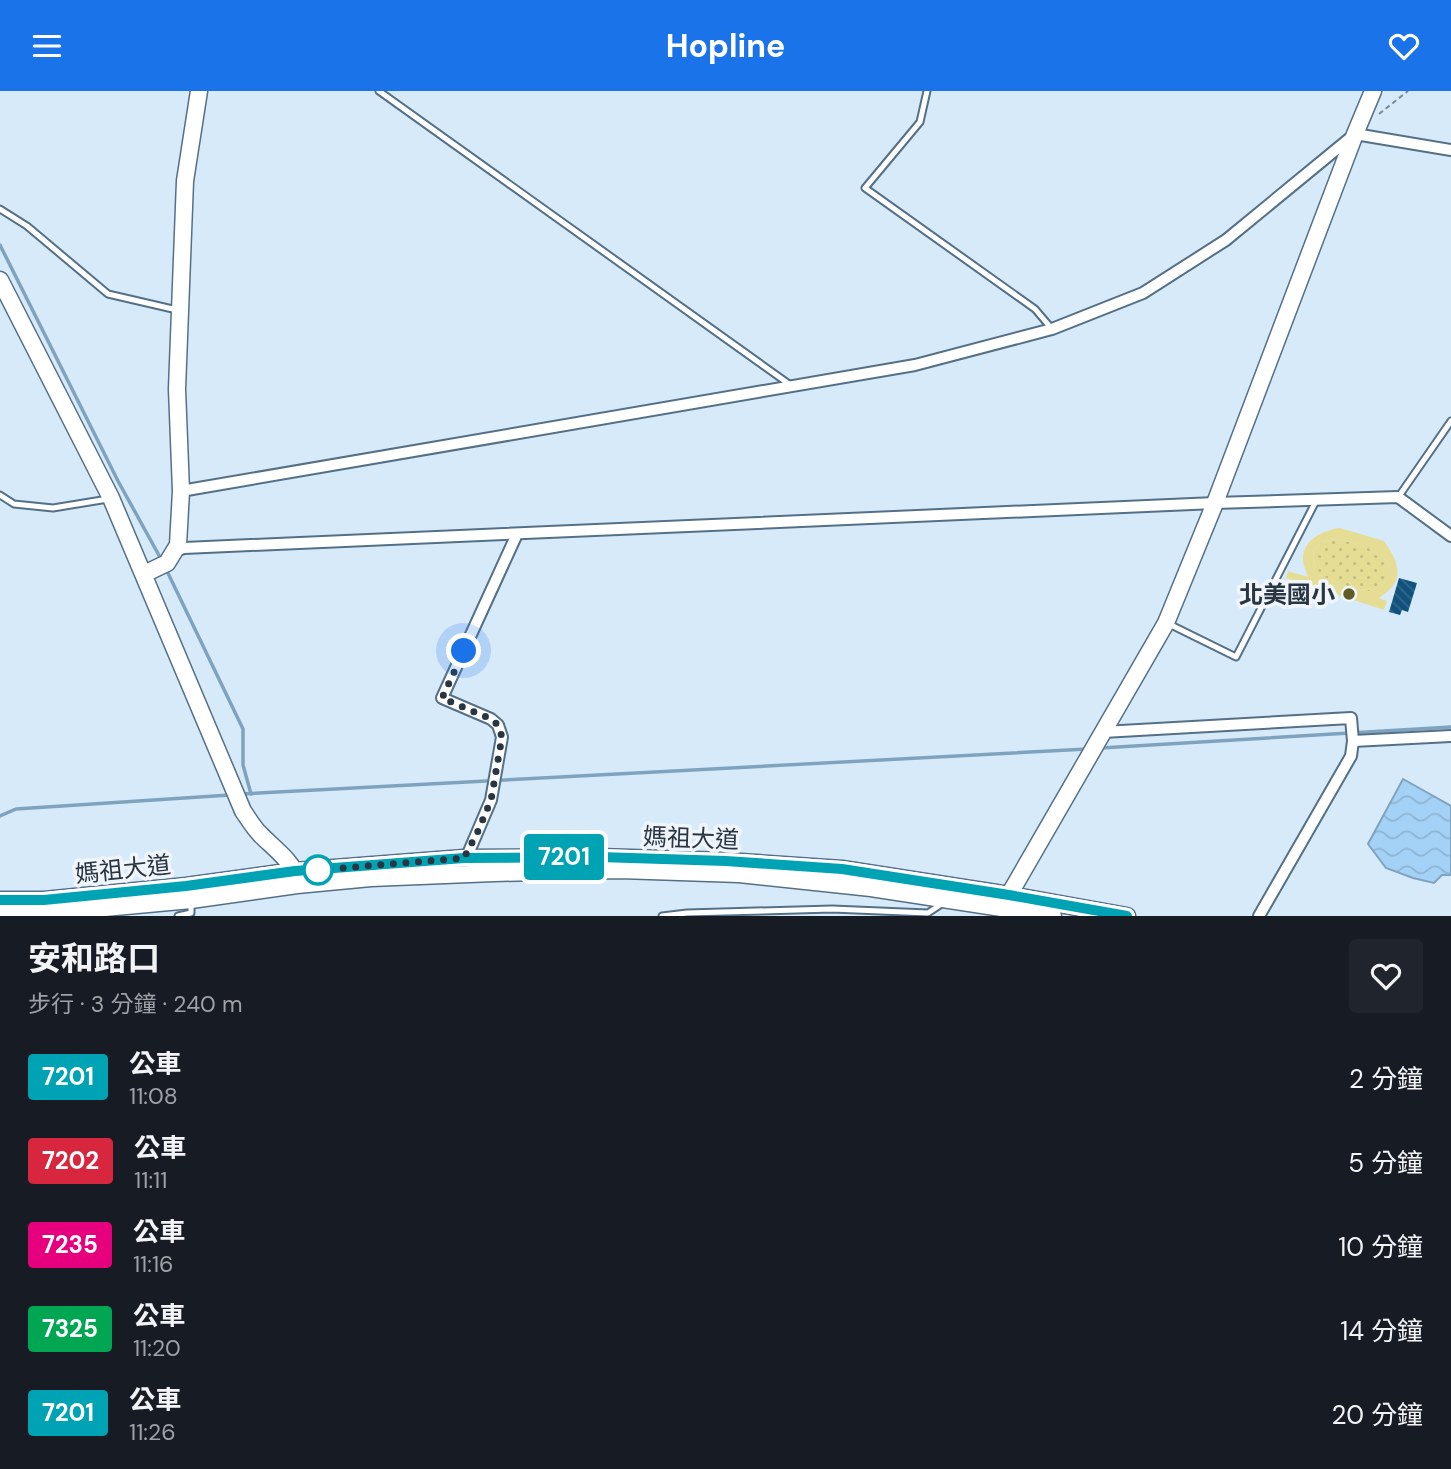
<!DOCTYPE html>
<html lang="zh-TW">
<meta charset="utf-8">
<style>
body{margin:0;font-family:"DM Sans","Noto Sans TC",sans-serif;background:#20242c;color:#f1f3f6;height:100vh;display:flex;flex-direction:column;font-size:26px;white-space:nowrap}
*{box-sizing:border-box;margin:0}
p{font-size:23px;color:#9ea1a6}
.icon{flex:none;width:38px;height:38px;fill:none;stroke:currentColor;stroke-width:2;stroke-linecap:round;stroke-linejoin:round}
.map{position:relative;height:825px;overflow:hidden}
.sheet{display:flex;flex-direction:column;background:#171b24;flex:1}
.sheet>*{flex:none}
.badge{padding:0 14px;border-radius:5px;font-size:24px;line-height:46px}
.you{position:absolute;width:35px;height:35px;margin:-18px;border:5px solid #fff;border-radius:50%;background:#1a73e8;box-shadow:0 0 0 10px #1a73e833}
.map>.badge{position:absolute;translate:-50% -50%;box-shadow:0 0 0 4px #fff}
.round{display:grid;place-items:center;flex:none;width:74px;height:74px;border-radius:7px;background:#20242c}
.overview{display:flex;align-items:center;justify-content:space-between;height:119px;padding:0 28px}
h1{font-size:33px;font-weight:700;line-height:52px}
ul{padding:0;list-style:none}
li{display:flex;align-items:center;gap:21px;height:84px;padding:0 28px}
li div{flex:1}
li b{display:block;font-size:26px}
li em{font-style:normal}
li .badge{min-width:77px;font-weight:700;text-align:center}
header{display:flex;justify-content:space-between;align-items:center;height:91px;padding:0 28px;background:#1a73e8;color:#fff;font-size:32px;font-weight:700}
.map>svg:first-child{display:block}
</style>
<header><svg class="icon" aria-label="menu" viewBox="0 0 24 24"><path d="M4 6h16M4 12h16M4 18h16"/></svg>Hopline<svg class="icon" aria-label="heart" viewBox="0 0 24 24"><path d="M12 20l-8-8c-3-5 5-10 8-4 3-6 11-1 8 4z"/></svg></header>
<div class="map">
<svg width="1451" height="825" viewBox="0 0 1451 825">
<defs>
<pattern id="grass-dots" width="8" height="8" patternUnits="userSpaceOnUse" patternTransform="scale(1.75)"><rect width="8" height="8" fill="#e6dd94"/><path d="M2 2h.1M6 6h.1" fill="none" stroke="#c5be81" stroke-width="1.8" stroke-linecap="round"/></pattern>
<pattern id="water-waves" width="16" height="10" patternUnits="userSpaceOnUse" patternTransform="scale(1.75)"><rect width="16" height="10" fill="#a4d2f6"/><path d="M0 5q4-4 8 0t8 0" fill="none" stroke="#8db5d4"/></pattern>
<pattern id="building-back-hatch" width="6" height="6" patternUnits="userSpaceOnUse" patternTransform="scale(1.75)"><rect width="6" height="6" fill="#10527c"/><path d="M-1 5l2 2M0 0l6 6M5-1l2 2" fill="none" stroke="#33688b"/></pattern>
</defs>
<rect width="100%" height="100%" fill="#d7eafa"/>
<!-- grass -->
<path fill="url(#grass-dots)" d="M1337 448C1355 453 1398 459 1387 487 1384 493 1376 499 1369 500 1361 501 1331 489 1321 485L1315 474 1313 461C1318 451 1326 449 1337 448Z"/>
<!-- park -->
<path fill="#e6dd94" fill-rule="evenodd" d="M1340 437 1384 450C1400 473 1406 490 1379 507L1387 510 1384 519 1286 487 1288 480 1308 486C1306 480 1303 474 1303 468 1303 448 1324 439 1340 437ZM1337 448C1355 453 1398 459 1387 487 1384 493 1376 499 1369 500 1361 501 1331 489 1321 485L1315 474 1313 461C1318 451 1326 449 1337 448Z"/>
<!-- water -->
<path fill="url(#water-waves)" stroke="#7fa3bf" stroke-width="2" d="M1403 688 1451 715V784H1442L1434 792 1413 787 1386 777 1368 753Z"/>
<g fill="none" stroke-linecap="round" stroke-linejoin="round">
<!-- stream -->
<g stroke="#7fa3bf" stroke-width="3.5">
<path d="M0 154 118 390 161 468"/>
<path d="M166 478 243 638V674L251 703"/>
<path d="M1101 657 1451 636"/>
<path d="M242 703 1087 658"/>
<path d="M0 725 16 718 230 704"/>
</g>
</g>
<!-- building -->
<path fill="url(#building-back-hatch)" d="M1399 487 1417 492 1408 521 1402 519 1400 524 1389 521Z"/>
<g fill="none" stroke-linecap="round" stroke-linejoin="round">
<defs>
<g id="lane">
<path d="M379 0 789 293"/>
<path d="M927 0 920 31 865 97 1035 218 1052 238"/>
<path d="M0 118 27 135 108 203 177 219"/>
<path d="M0 404 14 413 53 417 108 408"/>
<path d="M1399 405 1451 330"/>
<path d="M1169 533 1236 566 1316 410"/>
<path d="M178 825 191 822V810"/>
<path d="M662 825 687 822 832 818 928 822 943 812"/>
</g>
<g id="street">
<path d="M181 400 915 274 1052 238 1143 202 1226 149 1355 43 1451 59"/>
<path d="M174 460 184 457 1215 412 1398 406 1451 445"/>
<path d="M1103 641 1351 627 1353 650 1351 665 1259 825"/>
<path d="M1353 650 1451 645"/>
<path d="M465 770 491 709 502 646 498 634 491 628 442 607 517 443"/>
</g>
<g id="secondary">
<path d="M0 189 111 407 243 720C248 727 253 736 260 743 270 754 294 771 296 786"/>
<path d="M144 483 167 472 178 454 181 400 177 298 185 90 199 0"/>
<path d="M1009 804 1166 532 1215 412 1355 43 1373 0"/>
<path d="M0 809H44L186 795 295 780 464 767 599 766 726 770 842 778 1009 804 1127 825"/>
<path d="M0 822 62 821 191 809 297 794 371 787 494 782 620 779 739 783 871 797 1053 825"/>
</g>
</defs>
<!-- lane casing -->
<use href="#lane" stroke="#547087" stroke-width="9"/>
<!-- street casing -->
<use href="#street" stroke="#547087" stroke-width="14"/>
<!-- secondary casing -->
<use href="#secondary" stroke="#547087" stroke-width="19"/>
<!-- path -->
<path stroke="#7d8c99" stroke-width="2" stroke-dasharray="5 3.5" stroke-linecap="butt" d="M1379 23 1408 0"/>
<!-- lane -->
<use href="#lane" stroke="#fff" stroke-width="5"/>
<!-- street -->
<use href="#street" stroke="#fff" stroke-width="10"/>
<!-- secondary -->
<use href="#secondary" stroke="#fff" stroke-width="16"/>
</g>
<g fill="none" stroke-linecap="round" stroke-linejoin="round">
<defs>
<path id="line" d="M0 809H44L186 795 295 780 464 767 599 766 726 770 842 778 1009 804 1127 825"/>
</defs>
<!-- line casing -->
<use href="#line" stroke="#fff" stroke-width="16"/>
<!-- line -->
<use href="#line" stroke="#00a3b4" stroke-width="10"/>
<!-- walk -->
<path stroke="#293540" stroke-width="7" stroke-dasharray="0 12.6" d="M318 779 464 767 478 740 491 709 502 646 498 634 491 628 442 607 464 560"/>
</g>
<!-- markers -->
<circle fill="#615b27" stroke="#eff5fb" stroke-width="2.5" cx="1349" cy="503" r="7"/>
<circle fill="#fff" stroke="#00a3b4" stroke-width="3.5" cx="318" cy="779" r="14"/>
<g text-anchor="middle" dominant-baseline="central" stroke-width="7" stroke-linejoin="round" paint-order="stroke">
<!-- poi labels -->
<g font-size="24" font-weight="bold" fill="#293540" stroke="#eff5fb" text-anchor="end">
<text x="1335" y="503">北美國小</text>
</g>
<!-- street labels -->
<g font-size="24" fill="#293540" stroke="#eff5fb">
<text transform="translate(691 747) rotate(2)">媽祖大道</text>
<text transform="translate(123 778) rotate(-6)">媽祖大道</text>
</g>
</g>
</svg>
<div class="you" style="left:464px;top:560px"></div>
<b class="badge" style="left:564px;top:766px;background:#00a3b4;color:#fff">7201</b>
</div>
<section class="sheet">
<div class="overview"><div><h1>安和路口</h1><p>步行 · 3 分鐘 · 240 m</p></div><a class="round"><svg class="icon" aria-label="heart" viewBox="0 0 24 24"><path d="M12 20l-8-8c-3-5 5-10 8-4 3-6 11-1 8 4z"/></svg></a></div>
<ul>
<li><span class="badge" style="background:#00a3b4;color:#fff">7201</span><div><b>公車</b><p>11:08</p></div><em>2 分鐘</em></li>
<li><span class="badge" style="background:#d7263d;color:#fff">7202</span><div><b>公車</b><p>11:11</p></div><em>5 分鐘</em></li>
<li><span class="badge" style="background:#e6007e;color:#fff">7235</span><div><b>公車</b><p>11:16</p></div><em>10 分鐘</em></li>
<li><span class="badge" style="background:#00a651;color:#fff">7325</span><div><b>公車</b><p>11:20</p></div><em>14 分鐘</em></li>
<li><span class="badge" style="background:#00a3b4;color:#fff">7201</span><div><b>公車</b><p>11:26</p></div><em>20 分鐘</em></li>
</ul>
</section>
